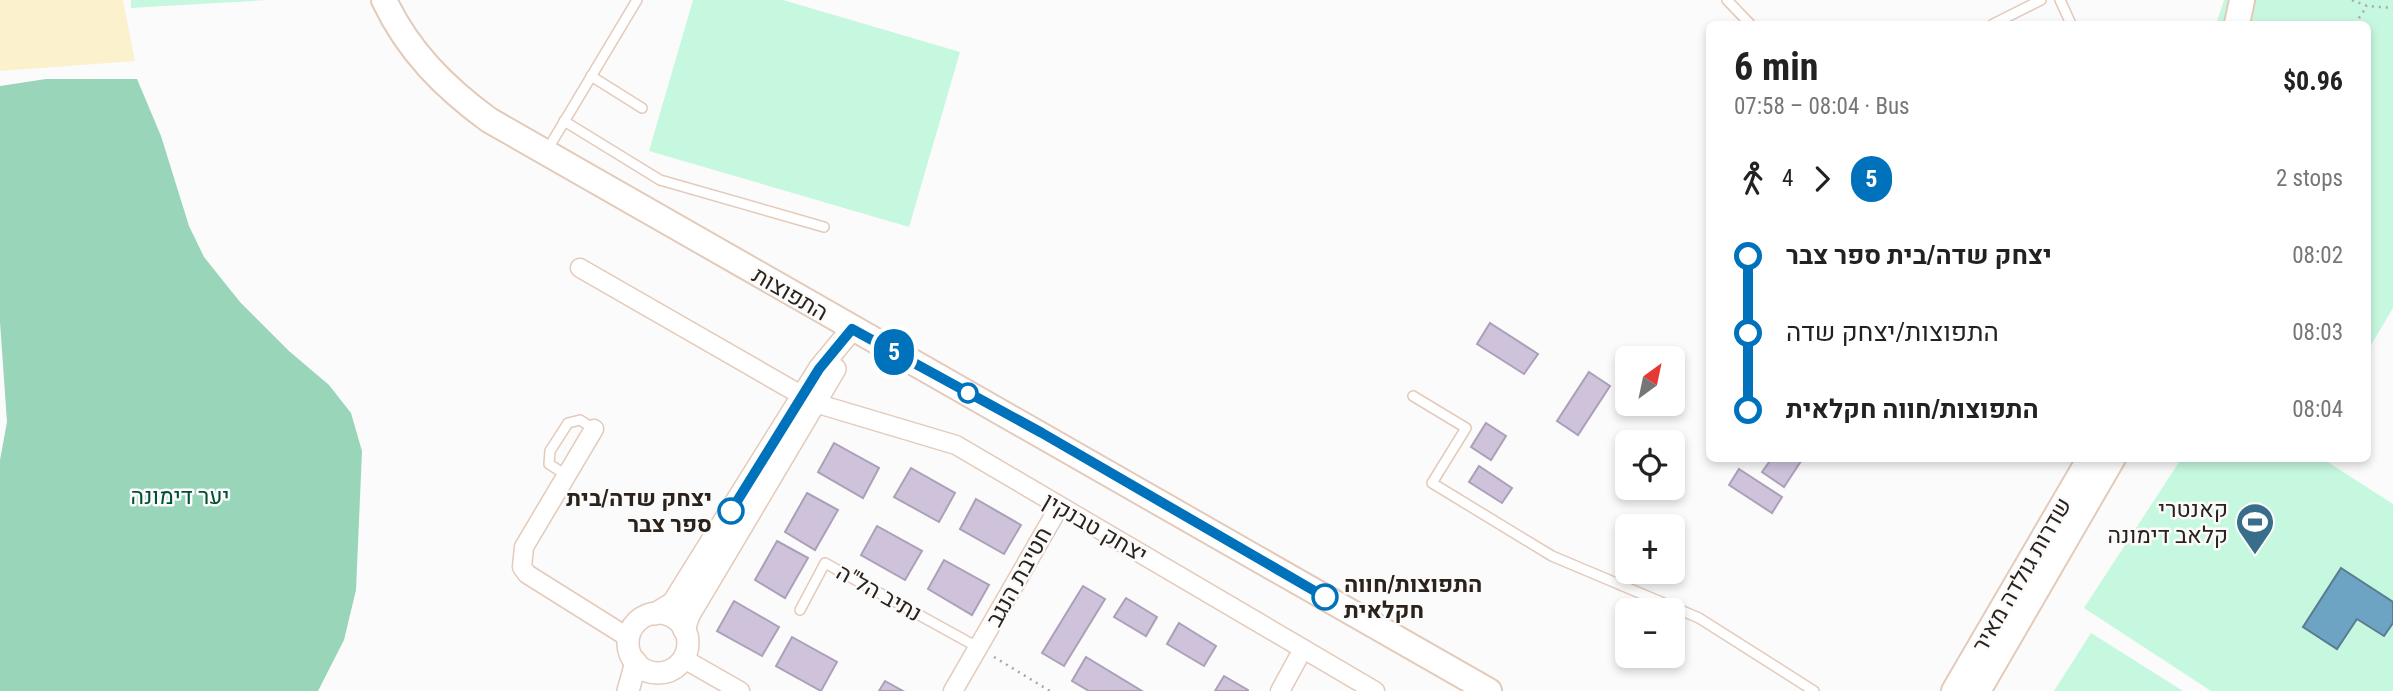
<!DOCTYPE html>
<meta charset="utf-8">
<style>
body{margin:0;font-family:"Roboto Condensed",Heebo,sans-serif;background:#f6f6f6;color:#222;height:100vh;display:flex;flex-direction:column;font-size:26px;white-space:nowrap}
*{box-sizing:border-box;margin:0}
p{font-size:23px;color:#767676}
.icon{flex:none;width:38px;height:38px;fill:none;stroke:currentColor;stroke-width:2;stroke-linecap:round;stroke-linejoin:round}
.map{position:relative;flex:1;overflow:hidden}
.panel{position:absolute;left:1706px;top:21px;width:665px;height:441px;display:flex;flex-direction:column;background:#fff;border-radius:10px;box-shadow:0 4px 10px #0003}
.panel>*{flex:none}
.badge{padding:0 14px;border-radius:23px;font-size:24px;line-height:46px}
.needle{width:46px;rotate:33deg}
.fabs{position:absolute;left:1615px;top:346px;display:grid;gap:14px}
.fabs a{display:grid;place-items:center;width:70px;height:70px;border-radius:10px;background:#fff;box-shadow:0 4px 10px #0003;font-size:35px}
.map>.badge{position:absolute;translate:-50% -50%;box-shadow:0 0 0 4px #fff}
.legs{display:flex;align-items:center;gap:10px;height:77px;padding:0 28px;font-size:23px}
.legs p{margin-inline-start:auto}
.head{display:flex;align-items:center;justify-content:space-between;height:119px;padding:0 28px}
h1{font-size:38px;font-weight:700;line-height:52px}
ul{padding:0 28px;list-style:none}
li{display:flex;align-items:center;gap:24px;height:77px;font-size:26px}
li i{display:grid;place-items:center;width:10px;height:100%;margin:0 9px;background:currentColor}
li i::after{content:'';width:18px;height:18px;margin:-9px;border:5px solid;border-radius:50%;background:#fff}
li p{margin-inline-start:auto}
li:first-child i{background:linear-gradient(#0000 50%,currentColor 0)}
li:last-child i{background:linear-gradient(currentColor 50%,#0000 0)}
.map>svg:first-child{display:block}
</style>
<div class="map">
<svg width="2393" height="691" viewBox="0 0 2393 691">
<rect width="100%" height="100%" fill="#fbfbfb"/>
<!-- green -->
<g fill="#c6f8df">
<path d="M131 0H267L131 8Z"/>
<path d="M693 0H783L960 52 909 227 649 151Z"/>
<path d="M2224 0H2393V308L2368 350V24H2216Z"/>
<path d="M2181 459H2323L2393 504V691H2211L2084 608Z"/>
<path d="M2091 633 2183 691H2054Z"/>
</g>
<!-- forest -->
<path fill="#99d5b8" d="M46 79H137L161 136 189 226 204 257 240 302 289 351 329 385 351 413 362 451 356 590 344 640 318 691H0V460L7 422 0 322V86Z"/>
<!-- sand -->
<path fill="#fbf1cc" d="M0 0H123L135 61 0 71Z"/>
<!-- water -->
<path fill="#6da3c3" stroke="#5a7c91" stroke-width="2" d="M2341 568 2393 602V623L2384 636 2357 619 2337 649 2303 627Z"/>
<!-- building -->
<g fill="#cfc3dc" stroke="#aba0b8" stroke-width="2">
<path d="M1490 323 1538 354 1524 374 1477 344Z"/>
<path d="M1589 372 1610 386 1578 435 1557 421Z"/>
<path d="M1486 423 1506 436 1491 460 1471 447Z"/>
<path d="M834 443 879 468 863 498 818 472Z"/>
<path d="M1772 458H1803L1784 487 1762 472Z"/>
<path d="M1479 466 1512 488 1502 503 1469 482Z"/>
<path d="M911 468 955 493 939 522 894 497Z"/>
<path d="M1739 469 1782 497 1772 513 1729 485Z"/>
<path d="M807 493 838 510 815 550 785 532Z"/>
<path d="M976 499 1021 525 1004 554 960 529Z"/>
<path d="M877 526 922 551 905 580 861 555Z"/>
<path d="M777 541 808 558 785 598 755 580Z"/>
<path d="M944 560 989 585 972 615 928 589Z"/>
<path d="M1083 586 1105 599 1064 666 1042 653Z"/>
<path d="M1126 598 1157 617 1146 636 1114 617Z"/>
<path d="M734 601 779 627 762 656 717 631Z"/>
<path d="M1179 623 1216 646 1204 666 1167 644Z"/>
<path d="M792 637 837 662 821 691 776 666Z"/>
<path d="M1086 657 1142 691H1089L1072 681Z"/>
<path d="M1224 676 1248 690V691H1215Z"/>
<path d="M885 681 903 691H879Z"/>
</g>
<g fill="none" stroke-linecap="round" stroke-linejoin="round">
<defs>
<g id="service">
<path d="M1727 0 1750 24"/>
<path d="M2060 0 2071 24"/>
<path d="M1993 24 2041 0"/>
<path d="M591 76 642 108"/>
<path d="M564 121 660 180 824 227"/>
<path d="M546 152 637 0"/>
<path d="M1413 396 1466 428 1432 483 1552 556 1699 618 1814 691"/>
<path d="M566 475 549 464 550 451 568 423 580 420 594 429"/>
<path d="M800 610 825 563 979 648"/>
</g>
<g id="minor">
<path d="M580 268 815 403 956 445 1375 691"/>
<path d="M594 429 524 547 522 567 527 574 629 638"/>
<path d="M684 659 740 691"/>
<path d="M953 691 1059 507"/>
<path d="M1280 691 1303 649"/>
</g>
<g id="tertiary">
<circle cx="658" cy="643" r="30"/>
<path d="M655 614 673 603 819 369 852 329"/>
<path d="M684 630 689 615 835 369"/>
<path d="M628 691 636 662"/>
</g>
<g id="secondary">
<path d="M384 0C408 51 444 87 489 120L1489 691"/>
<path d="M2237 24 2242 0"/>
<path d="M1954 691 2090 458"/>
<path d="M1978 691 2113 458"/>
</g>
</defs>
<!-- service casing -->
<use href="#service" stroke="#e4caba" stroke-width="12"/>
<!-- minor casing -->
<use href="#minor" stroke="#e4caba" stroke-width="21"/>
<!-- tertiary casing -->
<use href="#tertiary" stroke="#e4caba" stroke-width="24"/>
<!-- secondary casing -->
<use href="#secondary" stroke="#e4caba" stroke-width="28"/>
<!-- path -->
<g stroke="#aba7a5" stroke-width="2.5" stroke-dasharray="2 5" stroke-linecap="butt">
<path d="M2352 0 2367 6 2393 8"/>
<path d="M2355 24 2367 6"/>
<path d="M994 657 1050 691"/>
</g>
<!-- service -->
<use href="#service" stroke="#fff" stroke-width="9"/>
<!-- minor -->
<use href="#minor" stroke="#fff" stroke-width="18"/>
<!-- tertiary -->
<use href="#tertiary" stroke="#fff" stroke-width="21"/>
<!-- secondary -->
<use href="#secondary" stroke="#fff" stroke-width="24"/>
</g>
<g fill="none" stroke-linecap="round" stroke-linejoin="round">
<defs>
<path id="line-1" d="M731 511 819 369 852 329 1042 433 1325 597"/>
</defs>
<!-- line-1 casing -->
<use href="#line-1" stroke="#fff" stroke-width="16"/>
<!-- line-1 -->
<use href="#line-1" stroke="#0072bc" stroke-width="10"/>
</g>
<!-- icons -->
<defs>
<symbol id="stadium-pin" viewBox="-11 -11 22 30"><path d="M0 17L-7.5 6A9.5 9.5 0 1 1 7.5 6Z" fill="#386e8a" stroke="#fbfbfb"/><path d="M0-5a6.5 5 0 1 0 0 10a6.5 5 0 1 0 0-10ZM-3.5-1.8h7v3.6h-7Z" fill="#fff"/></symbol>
</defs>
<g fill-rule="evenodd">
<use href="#stadium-pin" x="2233" y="500" width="44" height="60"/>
</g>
<!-- markers -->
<g fill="#fff" stroke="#0072bc" stroke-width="3.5">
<circle cx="968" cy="393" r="9"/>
<circle cx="731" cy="511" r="12"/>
<circle cx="1325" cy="597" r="12"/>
</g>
<g text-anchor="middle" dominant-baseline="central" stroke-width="5" stroke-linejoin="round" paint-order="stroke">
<!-- street labels -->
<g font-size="23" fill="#2c221c" stroke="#fbfbfb">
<text transform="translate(790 294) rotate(30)">התפוצות</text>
<text transform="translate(1095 528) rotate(30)">יצחק טבנקין</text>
<text transform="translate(2022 575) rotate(-60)">שדרות גולדה מאיר</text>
<text transform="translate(1019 577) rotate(-61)">חטיבת הנגב</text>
<text transform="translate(879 593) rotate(29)">נתיב הל"ה</text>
</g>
<!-- park labels -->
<g font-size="23" fill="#005036" stroke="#fbfbfb">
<text x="180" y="496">יער דימונה</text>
</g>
<!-- stop labels -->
<g font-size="23" font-weight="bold" fill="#2c221c" stroke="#fbfbfb" text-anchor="end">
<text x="712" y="498">יצחק שדה/בית<tspan x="712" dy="26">ספר צבר</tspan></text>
<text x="1344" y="584" text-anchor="start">התפוצות/חווה<tspan x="1344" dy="26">חקלאית</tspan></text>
</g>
<!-- poi labels -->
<g font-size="23" fill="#2c221c" stroke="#fbfbfb" text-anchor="end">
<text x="2228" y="509">קאנטרי<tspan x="2228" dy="26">קלאב דימונה</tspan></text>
</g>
</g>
</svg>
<div class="fabs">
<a><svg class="needle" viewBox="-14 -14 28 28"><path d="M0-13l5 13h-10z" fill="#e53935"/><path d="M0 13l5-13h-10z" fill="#767676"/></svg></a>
<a><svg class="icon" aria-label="locate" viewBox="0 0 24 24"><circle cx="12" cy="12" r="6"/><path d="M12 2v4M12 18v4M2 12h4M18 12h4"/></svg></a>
<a>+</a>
<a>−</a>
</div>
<b class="badge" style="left:894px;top:352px;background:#0072bc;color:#fff">5</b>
<section class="panel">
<div class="head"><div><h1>6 min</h1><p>07:58 – 08:04 · Bus</p></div><b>$0.96</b></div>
<div class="legs"><svg class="icon" aria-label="walk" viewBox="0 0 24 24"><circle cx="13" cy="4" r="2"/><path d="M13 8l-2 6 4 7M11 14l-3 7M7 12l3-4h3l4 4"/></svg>4<svg class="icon" aria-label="forward" viewBox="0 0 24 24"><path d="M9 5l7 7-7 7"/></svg><b class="badge" style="background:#0072bc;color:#fff">5</b><p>2 stops</p></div>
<ul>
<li><i style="color:#0072bc"></i><b>יצחק שדה/בית ספר צבר</b><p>08:02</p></li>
<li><i style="color:#0072bc"></i><span>התפוצות/יצחק שדה</span><p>08:03</p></li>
<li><i style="color:#0072bc"></i><b>התפוצות/חווה חקלאית</b><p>08:04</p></li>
</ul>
</section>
</div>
